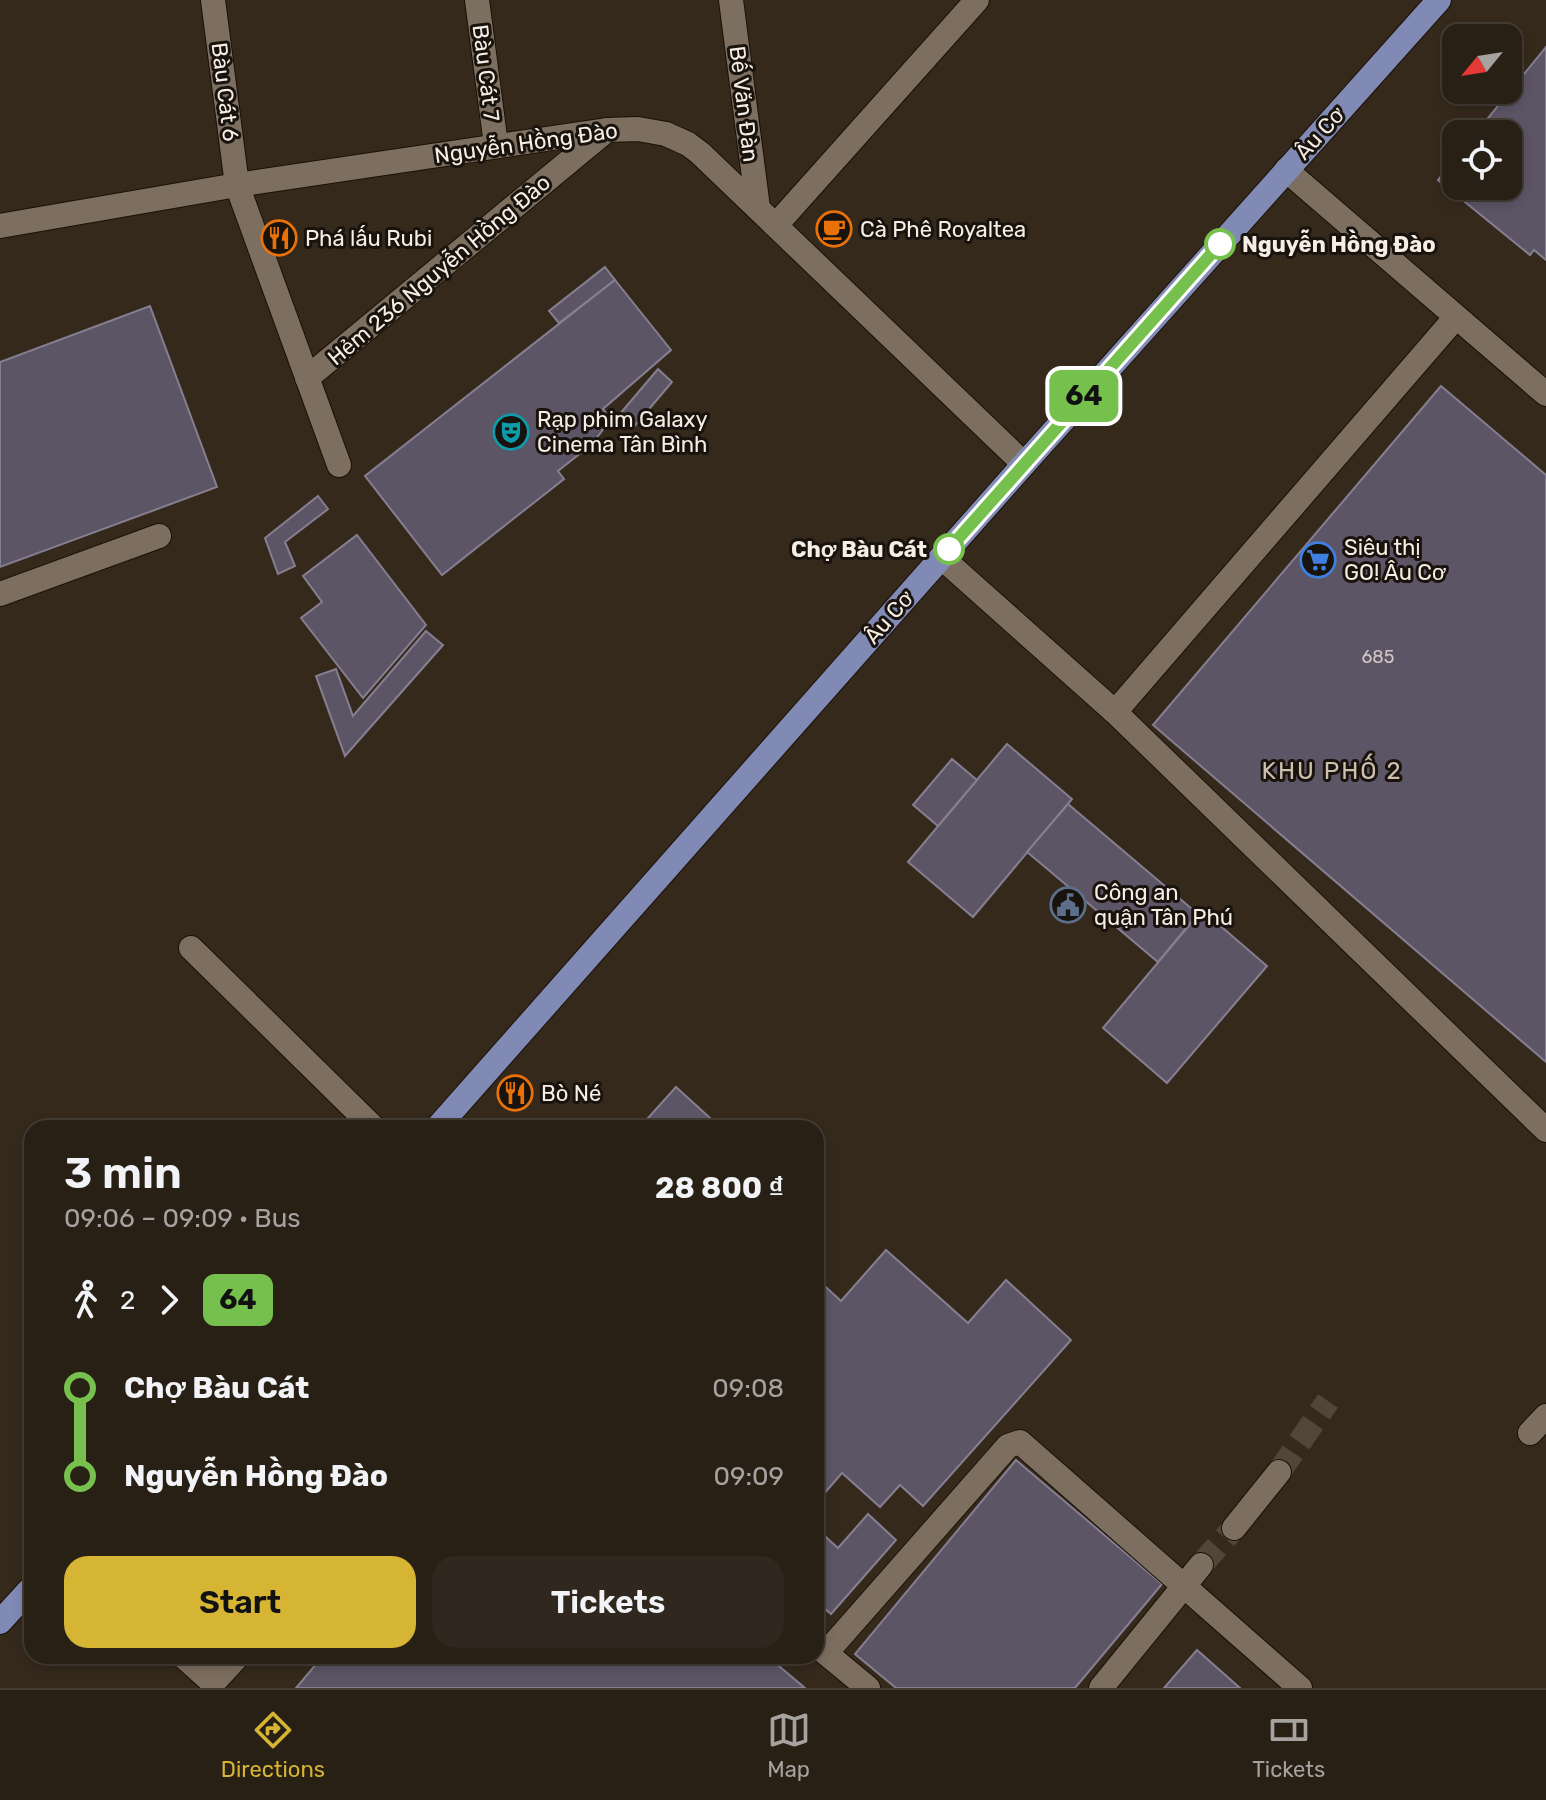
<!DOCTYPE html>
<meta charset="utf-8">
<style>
body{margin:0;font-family:Rubik,sans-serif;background:#30271e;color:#f1f3f6;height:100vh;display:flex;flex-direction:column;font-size:30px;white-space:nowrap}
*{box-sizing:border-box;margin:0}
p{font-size:26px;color:#a5a2a0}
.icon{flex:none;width:44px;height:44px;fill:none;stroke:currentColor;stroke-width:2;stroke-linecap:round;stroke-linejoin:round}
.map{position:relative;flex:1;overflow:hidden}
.sheet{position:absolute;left:24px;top:1120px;width:800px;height:544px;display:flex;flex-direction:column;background:#281f15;border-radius:24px;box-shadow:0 4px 12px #0003,0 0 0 2px #443d34}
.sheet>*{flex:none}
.badge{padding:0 16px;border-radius:12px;font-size:28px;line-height:52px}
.needle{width:52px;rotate:240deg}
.controls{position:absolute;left:1442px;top:24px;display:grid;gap:16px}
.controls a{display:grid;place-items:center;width:80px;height:80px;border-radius:16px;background:#281f15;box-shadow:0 4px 12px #0003,0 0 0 2px #443d34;font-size:40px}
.map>.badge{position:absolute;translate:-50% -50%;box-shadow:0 0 0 4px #fff}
.legs{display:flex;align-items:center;gap:12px;height:88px;padding:0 40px;font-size:26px}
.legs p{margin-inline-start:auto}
.summary{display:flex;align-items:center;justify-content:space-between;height:136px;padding:0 40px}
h1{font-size:44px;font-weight:600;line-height:60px}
.button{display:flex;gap:16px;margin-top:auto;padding:16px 40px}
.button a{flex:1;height:92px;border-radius:24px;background:#d6b534;color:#111;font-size:32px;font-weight:600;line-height:92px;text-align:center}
.button a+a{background:#30271e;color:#f1f3f6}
ul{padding:0 40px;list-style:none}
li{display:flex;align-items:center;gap:28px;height:88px;font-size:30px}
li i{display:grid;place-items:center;width:12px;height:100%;margin:0 10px;background:currentColor}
li i::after{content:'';width:20px;height:20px;margin:-10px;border:6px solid;border-radius:50%;background:#281f15}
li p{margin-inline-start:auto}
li:first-child i{background:linear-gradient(#0000 50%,currentColor 0)}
li:last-child i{background:linear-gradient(currentColor 50%,#0000 0)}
.tab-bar{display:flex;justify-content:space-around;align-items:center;height:112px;border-top:2px solid #443d34;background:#281f15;font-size:22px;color:#a5a2a0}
.tab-bar a{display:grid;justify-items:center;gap:4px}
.tab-bar .selected{color:#d6b534}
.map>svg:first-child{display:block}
</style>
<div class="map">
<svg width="1546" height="1688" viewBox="0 0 1546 1688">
<rect width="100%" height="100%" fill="#35291c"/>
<!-- building -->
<g fill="#5c5566" stroke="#867f91" stroke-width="2">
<path d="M1546 47V260L1534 250 1530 255 1438 180 1456 157V186H1508V134H1475Z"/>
<path d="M605 267 615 280 559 323 549 311Z"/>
<path d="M615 280 671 350 603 409 611 419 592 444 558 471 564 479 442 575 365 476Z"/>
<path d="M150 306 217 487 0 567V362Z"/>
<path d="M658 369 672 382 633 428 619 415Z"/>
<path d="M1441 386 1546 475V1062L1153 725Z"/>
<path d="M318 496 328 509 285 542 295 566 278 574 265 538Z"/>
<path d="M357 535 426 625 363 698 301 618 322 602 303 576Z"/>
<path d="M426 631 443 645 345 756 316 676 336 669 353 716Z"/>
<path d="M1007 744 1072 799 973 917 908 862Z"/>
<path d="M952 759 977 780 938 826 913 805Z"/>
<path d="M1068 804 1198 914 1158 962 1027 852Z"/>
<path d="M1202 910 1267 966 1167 1083 1103 1028Z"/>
<path d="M676 1087 721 1128H639Z"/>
<path d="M886 1250 968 1323 1006 1280 1071 1340 923 1506 900 1485 880 1507 842 1473 816 1503V1278L841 1301Z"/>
<path d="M1016 1460 1162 1584 1075 1688H896L855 1654Z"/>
<path d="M868 1514 896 1540 831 1614 816 1601V1528L838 1548Z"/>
<path d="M1197 1650 1240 1688H1164Z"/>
<path d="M323 1656H767L805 1688H296Z"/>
</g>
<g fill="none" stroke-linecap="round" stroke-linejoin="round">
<!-- minor-tunnel -->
<g stroke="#52463a" stroke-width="24" stroke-dasharray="24 12" stroke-linecap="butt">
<path d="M1279 1472 1328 1401"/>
<path d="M1201 1565 1234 1528"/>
</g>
<defs>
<g id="minor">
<path d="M213 0 237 185 339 465"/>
<path d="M477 0 496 145"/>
<path d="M731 0 758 208"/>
<path d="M1286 170 1546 394"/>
<path d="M776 225 977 0"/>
<path d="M0 226 237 185 607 130 638 129 666 134 688 144 700 153 1024 464"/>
<path d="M307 378 607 130"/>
<path d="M941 557 1115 712 1546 1130"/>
<path d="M0 594 159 536"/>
<path d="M1115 712 1456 317"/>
<path d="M191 948 374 1128"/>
<path d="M1530 1433 1546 1416"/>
<path d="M1234 1528 1279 1472"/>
<path d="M816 1645 868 1688"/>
<path d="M826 1653 1008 1446 1020 1442 1300 1688"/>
<path d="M183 1656 213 1683 238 1656"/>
<path d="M1101 1688 1201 1565"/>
</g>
<g id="major">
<path d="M437 1128 1024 464 1439 0"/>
<path d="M0 1622 32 1587"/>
</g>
</defs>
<!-- minor casing -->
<use href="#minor" stroke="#1c1106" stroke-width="26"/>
<!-- major casing -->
<use href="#major" stroke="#1c1106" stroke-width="26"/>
<!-- minor -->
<use href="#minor" stroke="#7d6f60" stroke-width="24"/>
<!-- major -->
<use href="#major" stroke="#818ab5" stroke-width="24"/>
</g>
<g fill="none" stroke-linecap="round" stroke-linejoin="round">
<defs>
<path id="line-1" d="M949 549 1220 244"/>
</defs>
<!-- line-1 casing -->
<use href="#line-1" stroke="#fff" stroke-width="18"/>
<!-- line-1 -->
<use href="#line-1" stroke="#76c04d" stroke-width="12"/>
</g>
<!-- icons -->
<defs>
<symbol id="cafe-ring" viewBox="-11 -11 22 22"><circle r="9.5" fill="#18130d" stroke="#e8710a" stroke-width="1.5"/><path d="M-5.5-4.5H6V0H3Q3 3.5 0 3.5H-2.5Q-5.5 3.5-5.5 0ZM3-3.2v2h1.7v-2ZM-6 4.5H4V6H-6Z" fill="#e8710a"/></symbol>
<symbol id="restaurant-ring" viewBox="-11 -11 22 22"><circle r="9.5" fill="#18130d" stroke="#e8710a" stroke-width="1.5"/><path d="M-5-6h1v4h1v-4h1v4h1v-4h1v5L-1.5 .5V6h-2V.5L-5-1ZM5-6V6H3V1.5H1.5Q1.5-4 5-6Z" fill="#e8710a"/></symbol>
<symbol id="theatre-ring" viewBox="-11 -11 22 22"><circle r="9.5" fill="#18130d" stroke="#0f9aa8" stroke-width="1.5"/><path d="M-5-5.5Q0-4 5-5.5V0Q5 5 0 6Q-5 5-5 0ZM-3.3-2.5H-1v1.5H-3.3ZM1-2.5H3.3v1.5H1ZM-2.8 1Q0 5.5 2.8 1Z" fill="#0f9aa8"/></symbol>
<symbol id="supermarket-ring" viewBox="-11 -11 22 22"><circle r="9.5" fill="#18130d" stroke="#3f7fe0" stroke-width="1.5"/><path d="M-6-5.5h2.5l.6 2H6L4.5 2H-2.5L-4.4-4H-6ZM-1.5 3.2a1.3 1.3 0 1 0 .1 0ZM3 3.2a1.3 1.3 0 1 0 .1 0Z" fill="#3f7fe0"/></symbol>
<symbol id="civic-ring" viewBox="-11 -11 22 22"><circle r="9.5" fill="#18130d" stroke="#5c6f8a" stroke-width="1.5"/><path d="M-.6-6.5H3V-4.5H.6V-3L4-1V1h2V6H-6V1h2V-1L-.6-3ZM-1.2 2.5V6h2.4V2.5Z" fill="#5c6f8a"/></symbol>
</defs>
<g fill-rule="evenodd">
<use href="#cafe-ring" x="814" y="209" width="40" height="40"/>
<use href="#restaurant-ring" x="259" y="218" width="40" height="40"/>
<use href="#theatre-ring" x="491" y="412" width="40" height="40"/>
<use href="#supermarket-ring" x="1298" y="540" width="40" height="40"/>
<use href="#civic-ring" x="1048" y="885" width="40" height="40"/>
<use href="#restaurant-ring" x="495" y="1073" width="40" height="40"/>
</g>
<!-- markers -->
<g fill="#fff" stroke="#76c04d" stroke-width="4">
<circle cx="1220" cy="244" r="14"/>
<circle cx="949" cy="549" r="14"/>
</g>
<g text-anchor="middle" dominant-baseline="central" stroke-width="6" stroke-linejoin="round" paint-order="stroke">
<!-- number labels -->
<g font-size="18" fill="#d0c7c5">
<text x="1378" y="657">685</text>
</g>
<!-- street labels -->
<g font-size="22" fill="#f6ede5" stroke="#18130d">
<text transform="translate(486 73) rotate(83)">Bàu Cát 7</text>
<text transform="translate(225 92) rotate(83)">Bàu Cát 6</text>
<text transform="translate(744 104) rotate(83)">Bế Văn Đàn</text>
<text transform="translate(1320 133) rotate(-48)">Âu Cơ</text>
<text transform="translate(526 143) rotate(-8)">Nguyễn Hồng Đào</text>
<text transform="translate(439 270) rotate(-40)">Hẻm 236 Nguyễn Hồng Đào</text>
<text transform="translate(889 617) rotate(-49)">Âu Cơ</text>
</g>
<!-- poi labels -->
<g font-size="22" fill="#f6ede5" stroke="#18130d" text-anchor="start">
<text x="860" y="229">Cà Phê Royaltea</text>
<text x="305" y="238">Phá lấu Rubi</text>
<text x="537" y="419">Rạp phim Galaxy<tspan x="537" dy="25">Cinema Tân Bình</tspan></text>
<text x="1344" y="547">Siêu thị<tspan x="1344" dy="25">GO! Âu Cơ</tspan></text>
<text x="1094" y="892">Công an<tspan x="1094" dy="25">quận Tân Phú</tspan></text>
<text x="541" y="1093">Bò Né</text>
</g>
<!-- stop labels -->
<g font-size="22" font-weight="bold" fill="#f6ede5" stroke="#18130d" text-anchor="start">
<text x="1242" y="244">Nguyễn Hồng Đào</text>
<text x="927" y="549" text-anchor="end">Chợ Bàu Cát</text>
</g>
<!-- neighbourhood labels -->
<g font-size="24" letter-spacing="2" fill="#cfbfaf" stroke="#18130d">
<text x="1332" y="771">KHU PHỐ 2</text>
</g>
</g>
</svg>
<div class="controls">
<a><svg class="needle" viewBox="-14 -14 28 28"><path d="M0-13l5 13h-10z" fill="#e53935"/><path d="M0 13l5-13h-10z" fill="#a5a2a0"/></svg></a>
<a><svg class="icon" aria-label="locate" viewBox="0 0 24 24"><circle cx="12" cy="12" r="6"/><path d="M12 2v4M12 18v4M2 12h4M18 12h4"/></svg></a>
</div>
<b class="badge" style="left:1084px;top:396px;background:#76c04d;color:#111">64</b>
<section class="sheet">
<div class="summary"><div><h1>3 min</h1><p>09:06 – 09:09 · Bus</p></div><b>28 800 ₫</b></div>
<div class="legs"><svg class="icon" aria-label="walk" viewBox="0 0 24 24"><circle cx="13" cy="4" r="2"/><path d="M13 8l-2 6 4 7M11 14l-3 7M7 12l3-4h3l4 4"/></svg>2<svg class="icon" aria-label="forward" viewBox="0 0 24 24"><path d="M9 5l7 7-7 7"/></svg><b class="badge" style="background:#76c04d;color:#111">64</b></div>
<ul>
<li><i style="color:#76c04d"></i><b>Chợ Bàu Cát</b><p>09:08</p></li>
<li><i style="color:#76c04d"></i><b>Nguyễn Hồng Đào</b><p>09:09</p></li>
</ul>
<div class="button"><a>Start</a><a>Tickets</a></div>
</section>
</div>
<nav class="tab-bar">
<a class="selected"><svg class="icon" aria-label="directions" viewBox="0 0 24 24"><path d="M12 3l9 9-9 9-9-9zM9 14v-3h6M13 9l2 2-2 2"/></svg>Directions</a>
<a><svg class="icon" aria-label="map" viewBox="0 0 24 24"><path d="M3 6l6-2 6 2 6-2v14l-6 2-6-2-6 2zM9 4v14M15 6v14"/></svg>Map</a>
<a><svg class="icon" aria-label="tickets" viewBox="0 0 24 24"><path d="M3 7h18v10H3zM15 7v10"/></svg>Tickets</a>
</nav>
